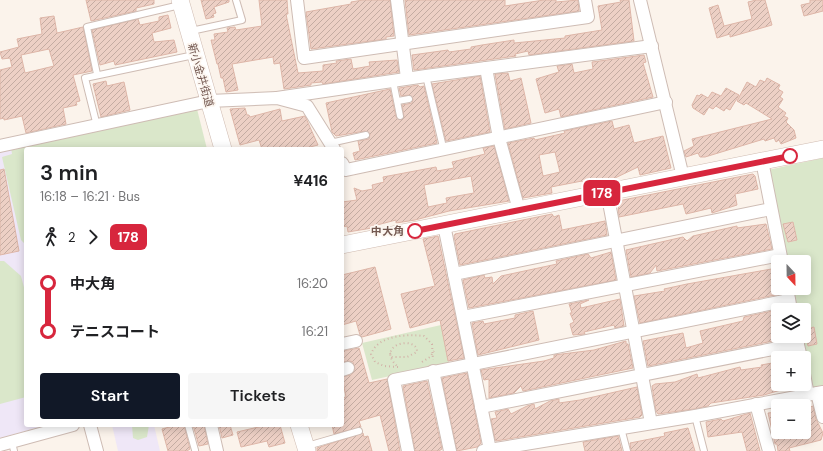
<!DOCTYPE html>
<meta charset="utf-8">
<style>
body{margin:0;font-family:"DM Sans","Noto Sans JP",sans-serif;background:#f6f6f6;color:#202124;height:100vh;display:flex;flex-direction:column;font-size:15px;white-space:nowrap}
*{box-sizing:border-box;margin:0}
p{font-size:13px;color:#757577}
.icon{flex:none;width:22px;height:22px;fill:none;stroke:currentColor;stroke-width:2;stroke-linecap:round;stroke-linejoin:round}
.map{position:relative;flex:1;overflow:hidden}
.drawer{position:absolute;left:24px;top:147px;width:320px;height:280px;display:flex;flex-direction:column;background:#fff;border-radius:4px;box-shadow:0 2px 10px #0003}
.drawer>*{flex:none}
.badge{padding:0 8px;border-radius:6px;font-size:14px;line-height:26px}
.needle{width:26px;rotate:158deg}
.buttons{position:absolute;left:771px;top:255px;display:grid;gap:8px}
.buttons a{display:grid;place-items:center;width:40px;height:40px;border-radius:4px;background:#fff;box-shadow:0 2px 10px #0003;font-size:20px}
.map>.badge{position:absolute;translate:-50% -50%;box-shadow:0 0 0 2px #fff}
.legs{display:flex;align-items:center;gap:6px;height:44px;padding:0 16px;font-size:13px}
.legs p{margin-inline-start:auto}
.head{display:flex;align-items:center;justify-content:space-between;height:68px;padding:0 16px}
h1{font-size:22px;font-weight:600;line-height:30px}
.primary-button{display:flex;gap:8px;margin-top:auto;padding:8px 16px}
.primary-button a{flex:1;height:46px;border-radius:4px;background:#111827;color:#fff;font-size:16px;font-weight:600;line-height:46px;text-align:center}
.primary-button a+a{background:#f6f6f6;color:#202124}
ul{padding:0 16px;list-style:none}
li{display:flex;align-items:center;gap:14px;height:48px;font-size:15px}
li i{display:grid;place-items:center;width:6px;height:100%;margin:0 5px;background:currentColor}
li i::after{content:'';width:10px;height:10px;margin:-5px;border:3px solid;border-radius:50%;background:#fff}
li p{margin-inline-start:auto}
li:first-child i{background:linear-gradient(#0000 50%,currentColor 0)}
li:last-child i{background:linear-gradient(currentColor 50%,#0000 0)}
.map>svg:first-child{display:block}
</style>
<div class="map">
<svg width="823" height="451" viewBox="0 0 823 451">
<defs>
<pattern id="building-hatch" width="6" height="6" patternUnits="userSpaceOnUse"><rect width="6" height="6" fill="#edd0c5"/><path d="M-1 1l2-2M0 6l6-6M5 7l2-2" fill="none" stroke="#c4aca2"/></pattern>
</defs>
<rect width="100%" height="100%" fill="#fbf3eb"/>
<!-- education -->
<g fill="#efe7f7">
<path d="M26 149V425H47L0 438V150Z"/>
<path d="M112 425H154L160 451H118Z"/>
</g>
<!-- green -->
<g fill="#dae7ca">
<path d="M196 105 207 149H26V245L21 240 2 157 12 154 11 148Z"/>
<path d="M823 158V389L812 391 801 336H804V310H796L791 288H804V262H786L768 170Z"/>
<path d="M0 261H4L21 276 26 295V397L0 404Z"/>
<path d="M441 325 449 363 372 380 362 343Z"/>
<path d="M132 425H149L147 437 138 440 133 438Z"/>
</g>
<!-- building -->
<g fill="url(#building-hatch)" stroke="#deb6a8" fill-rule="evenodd">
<path d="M86 0H154V4L136 8V11L91 21Z"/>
<path d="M201 0H229V2L214 7 216 13 213 14 214 17 206 19Z"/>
<path d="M259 0H287L288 14H286L298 73 323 71V65L337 63 336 61 351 59 353 69 370 66 369 62 397 60 399 72 323 84 322 82 311 83V85L284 89 280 63 274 64 273 57 232 64 238 90 226 92 223 78H221L218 64H217L211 40H215L214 34 228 32 227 28 235 27 236 30 262 26Z"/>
<path d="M363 0H390L394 36 386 37V39L311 49 306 12 351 4V2Z"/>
<path d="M405 0H505V6L544 0H556V2L578 0 579 11 409 35Z"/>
<path d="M620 0H629L634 41 529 55 528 51 515 54 516 56 414 70 412 55 448 50 449 52 471 49V47L482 45 514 40V43L565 38V36L602 30 598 6 621 2Z"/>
<path d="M756 0H765L772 25 730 37V34L717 38 709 8 718 5 724 26 752 19 748 2Z"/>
<path d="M810 0H823V11L804 16 801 5 810 3Z"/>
<path d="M168 15 171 28 152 33 154 42 174 40 177 52 115 65 114 61 100 65 92 30 138 19 140 25 159 21V17Z"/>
<path d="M54 16 57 33 83 27 92 71 73 75 80 101 76 102 77 105 63 108 66 124 26 133 22 116 4 120V118L0 119V70L12 67 10 58 2 59 0 52 19 47 17 39 42 34 40 18ZM49 49 54 66 25 73 21 55Z"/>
<path d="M644 55 646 62 643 63 653 97 561 117 559 109 545 113 536 79 559 72 557 66 572 64 574 73 593 69 592 62Z"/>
<path d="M508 73 510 81 521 78 531 123 505 129 495 74Z"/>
<path d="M480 76 490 132 446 141 432 84Z"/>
<path d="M767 78 780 85 778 89 783 92 780 97 783 99 778 107 786 113 784 116 788 118 786 122 794 130 796 138 781 144 779 140 776 142 774 138 765 141 764 139 705 157H700L698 153 686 157 684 151 694 146 692 139 772 119 746 103 744 105 737 101 747 82 756 87 760 80 765 82Z"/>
<path d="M106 81 107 86 124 82 130 110 101 117 93 84Z"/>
<path d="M418 85 420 87 424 86 437 143 355 160 353 153 360 151 358 141 369 139 370 134 365 131 336 136 332 132 326 103 390 89 396 117 401 120 404 117 402 105 412 103 413 99 410 95 401 96 399 88Z"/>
<path d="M726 88 739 95 730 110 726 108 724 111 716 106 713 109 709 107 704 115 693 108 692 105 697 95 699 96 701 94 708 98 712 92 721 96Z"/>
<path d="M245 108 247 115H249L250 117 280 109 282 121 305 116 318 145 302 149H262L259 140 240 145 230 109Z"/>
<path d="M612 121 614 129 629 125 634 143 663 136 671 168 640 175 638 167 615 178 586 186 584 187 582 181 551 187 552 193 523 198 508 143 534 138 535 140 565 133 564 131ZM555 152 560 172 543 176 539 155Z"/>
<path d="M494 146 509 201 449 211 415 220 396 223V220L377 225 378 227 348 232 347 226 342 227V202L357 200 354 188 362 191 373 189 372 185 384 182 383 177 436 167 437 171 454 168 452 162 485 154 483 148ZM471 176 474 193 446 198 447 203 428 207 424 185Z"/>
<path d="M4 169 19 251 0 255V170Z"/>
<path d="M753 174 755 176 758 189 735 194 737 205 712 213 711 208 686 214 683 204 619 217 618 201Z"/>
<path d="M552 214 554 217 559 215 562 230 605 221 607 235 460 265 454 236 455 234Z"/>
<path d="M793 222 797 240 788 242 783 224Z"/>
<path d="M766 224 772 249 657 271 656 265 650 273 631 277 626 250 683 237 687 241 693 236 737 226V228Z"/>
<path d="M438 236 464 358 448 361 440 320 410 328 401 294 435 286 423 239Z"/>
<path d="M611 252 616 280 469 308 463 280 484 275 485 278 492 277 493 284 501 276 557 264 556 261 588 254 591 258Z"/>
<path d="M375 267 391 329 362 337 360 335 356 321 342 325V275Z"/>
<path d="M777 268 778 288 780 294 640 323 634 296 665 291 664 289 687 284Z"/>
<path d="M620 299 624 326 615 328 614 325 584 332 585 334 573 335 570 324 574 322 570 313H572L569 304 589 300 580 304 581 308Z"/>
<path d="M777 310 778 340 648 366 643 341 683 333 686 348 703 343 700 331 743 321 744 317Z"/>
<path d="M533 311 539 340 478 355 472 323 483 321 484 324 515 318V315Z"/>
<path d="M814 327 817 344 808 346 805 329Z"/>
<path d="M626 341V344H628L633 368 523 391 521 386 514 393 489 398V379L484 380 481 370 544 361 554 358V355L594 350Z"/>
<path d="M359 348 369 383 387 379 400 451H389L380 415 359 421 361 427 334 434 332 425H342V398L346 397 342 377 351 375 355 369 353 362 349 361 342 362V351Z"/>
<path d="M778 362V384H794V386L764 395 711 403 708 406 694 409 658 414 656 411 652 386 655 384 675 382 697 374 698 378 740 367 741 370 762 367 761 365Z"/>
<path d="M467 373 481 443 477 447 457 451 442 378Z"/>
<path d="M427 381 442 449 439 451H415L403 386Z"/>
<path d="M637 387 642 415 640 417 496 441 495 439 491 419 497 418 495 412 508 409 511 414 527 406 534 404 535 409 550 401 559 399V403L580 400Z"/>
<path d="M813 406 816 419 823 433 821 440 789 448 790 451H778L777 444H775L768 413 778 412V432H804V409Z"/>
<path d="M750 413 760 451H747L742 432 708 437 706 422 721 419 723 421Z"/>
<path d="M177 425H184L190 449 187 451H168L162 429Z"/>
<path d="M193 425H204L208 444 199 446Z"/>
<path d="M219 425H230L233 435 222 438Z"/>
<path d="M267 425H280L285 443 269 447 267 441 241 447 237 432Z"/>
<path d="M688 428 695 451H631L630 443 665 436 664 433Z"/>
<path d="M363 433 364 437 368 436 372 451H317V448Z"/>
<path d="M618 436 622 451H585L583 442Z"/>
</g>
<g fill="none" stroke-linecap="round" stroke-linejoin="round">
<defs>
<g id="lane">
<path d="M191 31 242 20 236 0"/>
<path d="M97 74 87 27 180 5"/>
<path d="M426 76 442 143"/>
<path d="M393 81 400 116"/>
<path d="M398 101 409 99"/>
<path d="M97 126 85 78 194 55"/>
<path d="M330 143 366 135"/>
<path d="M695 416 704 451"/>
<path d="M188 425 195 450"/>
<path d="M621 428 627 451"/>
<path d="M12 442 14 451"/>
<path d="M307 446 359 431"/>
</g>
<g id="street">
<path d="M297 0 304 58 588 17 585 0"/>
<path d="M397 0 407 78"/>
<path d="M640 0 683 177"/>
<path d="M486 68 499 138 519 210"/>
<path d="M277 98 426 76 652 46"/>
<path d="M0 146 209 101 277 98 307 106 334 149"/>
<path d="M762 161 782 262"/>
<path d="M342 163 346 170 666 102"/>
<path d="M607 192 651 423"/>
<path d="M444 225 490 450"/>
<path d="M454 274 771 209"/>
<path d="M787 288 791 310"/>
<path d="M463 317 780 255"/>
<path d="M796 336 801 358"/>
<path d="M342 344 356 341"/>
<path d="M342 370 348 368"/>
<path d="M433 371 450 451"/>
<path d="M804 374 808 395"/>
<path d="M817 393 823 417"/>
<path d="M756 404 769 451"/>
<path d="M481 407 798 344"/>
<path d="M90 425 97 451"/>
<path d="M211 425 217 451"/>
<path d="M0 445 73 425"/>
<path d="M408 451 394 380 789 300"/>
<path d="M483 451 695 416 823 392"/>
</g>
<g id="secondary">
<path d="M180 0 223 149"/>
<path d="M342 245 823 149"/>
<path d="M299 425 307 451"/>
</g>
</defs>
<!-- lane casing -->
<use href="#lane" stroke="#cebcb4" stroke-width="8"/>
<!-- street casing -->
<use href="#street" stroke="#cebcb4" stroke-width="14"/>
<!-- secondary casing -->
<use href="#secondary" stroke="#d0bcb2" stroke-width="18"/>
<!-- path -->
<g stroke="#d2b3a8" stroke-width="2" stroke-dasharray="1 3" stroke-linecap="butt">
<path d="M390 353 392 357H407L417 352C418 335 374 344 397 366"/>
<path d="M422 362 430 357 434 351"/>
<path d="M398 367 384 366 375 362 371 354C378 335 407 334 424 336L432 344 433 360"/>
</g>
<!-- lane -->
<use href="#lane" stroke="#fff" stroke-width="6"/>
<!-- street -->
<use href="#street" stroke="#fff" stroke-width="12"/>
<!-- secondary -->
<use href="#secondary" stroke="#fff" stroke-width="17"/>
</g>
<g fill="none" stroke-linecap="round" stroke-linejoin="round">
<defs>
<path id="line-1" d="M415 231 790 156"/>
</defs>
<!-- line-1 casing -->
<use href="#line-1" stroke="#fff" stroke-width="9"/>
<!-- line-1 -->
<use href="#line-1" stroke="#d7263d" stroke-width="6"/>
</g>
<!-- markers -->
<g fill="#fff" stroke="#d7263d" stroke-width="2">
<circle cx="790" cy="156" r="7"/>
<circle cx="415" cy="231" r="7"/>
</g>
<g text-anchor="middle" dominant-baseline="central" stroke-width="3.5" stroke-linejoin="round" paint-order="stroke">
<!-- street labels -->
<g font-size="11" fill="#735850" stroke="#fdf7f1">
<text transform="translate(201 75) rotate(74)">新小金井街道</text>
</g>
<!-- stop labels -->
<g font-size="11" font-weight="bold" fill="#735850" stroke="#fdf7f1" text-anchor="end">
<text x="404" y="231">中大角</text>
</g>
</g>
</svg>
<div class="buttons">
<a><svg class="needle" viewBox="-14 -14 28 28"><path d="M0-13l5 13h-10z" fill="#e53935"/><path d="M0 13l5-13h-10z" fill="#757577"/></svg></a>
<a><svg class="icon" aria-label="layers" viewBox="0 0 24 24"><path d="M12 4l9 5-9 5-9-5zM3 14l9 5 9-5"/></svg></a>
<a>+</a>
<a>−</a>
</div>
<b class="badge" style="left:602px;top:193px;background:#d7263d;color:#fff">178</b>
<section class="drawer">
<div class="head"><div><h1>3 min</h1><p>16:18 – 16:21 · Bus</p></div><b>¥416</b></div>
<div class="legs"><svg class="icon" aria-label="walk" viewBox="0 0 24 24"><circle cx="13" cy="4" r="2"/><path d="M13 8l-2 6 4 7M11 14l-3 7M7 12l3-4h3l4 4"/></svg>2<svg class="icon" aria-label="forward" viewBox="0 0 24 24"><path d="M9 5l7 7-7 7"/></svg><b class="badge" style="background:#d7263d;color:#fff">178</b></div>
<ul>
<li><i style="color:#d7263d"></i><b>中大角</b><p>16:20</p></li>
<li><i style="color:#d7263d"></i><b>テニスコート</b><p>16:21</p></li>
</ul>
<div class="primary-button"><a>Start</a><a>Tickets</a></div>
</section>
</div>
